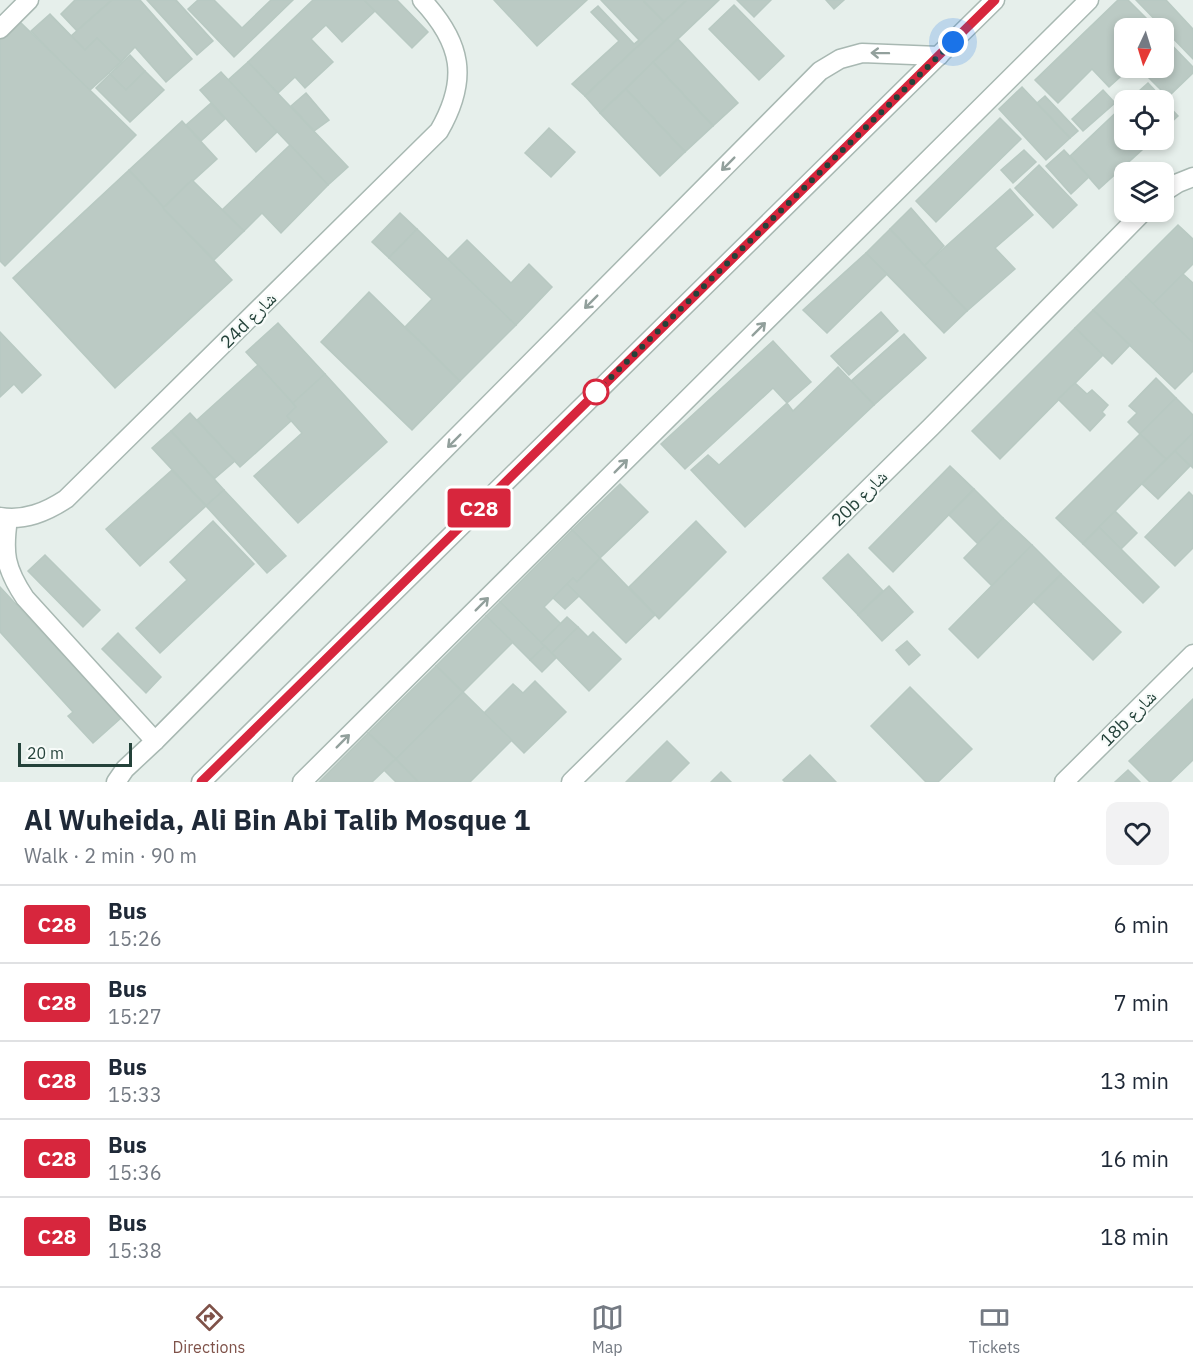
<!DOCTYPE html>
<meta charset="utf-8">
<style>
body{margin:0;font-family:"IBM Plex Sans","Noto Naskh Arabic",sans-serif;background:#f2f2f3;color:#1f2937;height:100vh;display:flex;flex-direction:column;font-size:22px;white-space:nowrap}
*{box-sizing:border-box;margin:0}
p{font-size:20px;color:#747a83}
.icon{flex:none;width:33px;height:33px;fill:none;stroke:currentColor;stroke-width:2;stroke-linecap:round;stroke-linejoin:round}
.map{position:relative;height:782px;overflow:hidden}
.sheet{display:flex;flex-direction:column;background:#fff;flex:1}
.sheet>*{flex:none}
.badge{padding:0 12px;border-radius:4px;font-size:21px;line-height:39px}
.needle{width:39px;rotate:184deg}
.controls{position:absolute;left:1114px;top:18px;display:grid;gap:12px}
.controls a{display:grid;place-items:center;width:60px;height:60px;border-radius:12px;background:#fff;box-shadow:0 3px 9px #0003;font-size:30px}
.scale{position:absolute;left:18px;bottom:15px;width:114px;box-sizing:border-box;padding-left:6px;border:3px solid #24423a;border-top:0;font-size:16px;line-height:21px;white-space:nowrap;color:#24423a;-webkit-text-stroke:4px #f7fbf9;paint-order:stroke}
.you{position:absolute;width:30px;height:30px;margin:-15px;border:4px solid #fff;border-radius:50%;background:#1a73e8;box-shadow:0 0 0 9px #1a73e833}
.map>.badge{position:absolute;translate:-50% -50%;box-shadow:0 0 0 3px #fff}
.round{display:grid;place-items:center;flex:none;width:63px;height:63px;border-radius:12px;background:#f2f2f3}
.overview{display:flex;align-items:center;justify-content:space-between;height:102px;padding:0 24px}
h1{font-size:28px;font-weight:800;line-height:45px}
ul{padding:0;list-style:none}
li{display:flex;align-items:center;gap:18px;height:78px;padding:0 24px;border-top:2px solid #e0e1e3}
li div{flex:1}
li b{display:block;font-size:22px}
li em{font-style:normal}
li .badge{min-width:66px;font-weight:700;text-align:center}
.tabs{display:flex;justify-content:space-around;align-items:center;height:84px;border-top:2px solid #e0e1e3;background:#fff;font-size:16px;color:#747a83}
.tabs a{display:grid;justify-items:center;gap:3px}
.tabs .active{color:#7f5249}
.map>svg:first-child{display:block}
</style>
<div class="map">
<svg width="1193" height="782" viewBox="0 0 1193 782">
<rect width="100%" height="100%" fill="#e6efeb"/>
<!-- building -->
<g fill="#bbcac4" stroke="#b8c9c2" stroke-width="1.5">
<path d="M75 0H110L111 1 77 31 61 14Z"/>
<path d="M112 0H140L192 59 166 82 135 47 121 62 97 38 85 50 71 36Z"/>
<path d="M147 0H176L213 41 197 55Z"/>
<path d="M198 0H214L242 28 271 0H293L234 57 188 9Z"/>
<path d="M313 0H364L375 11 342 42 326 25 311 39 333 62 305 88 295 77 278 93 248 62Z"/>
<path d="M364 0H397L428 32 412 48Z"/>
<path d="M494 0H587L537 46Z"/>
<path d="M601 0H643L664 22 585 96 572 84 619 41 591 12 598 6 634 44 639 40Z"/>
<path d="M643 0H687L664 22Z"/>
<path d="M687 0H719L600 113 585 96Z"/>
<path d="M737 0H771L754 17Z"/>
<path d="M826 0H844L834 9Z"/>
<path d="M1118 0H1128L1156 28H1125V68H1130L1109 87 1092 69 1058 103 1035 80Z"/>
<path d="M1136 0H1166L1193 29V59Z"/>
<path d="M734 5 784 56 759 80 709 29Z"/>
<path d="M50 14 85 50 97 38 121 62 89 91 31 31Z"/>
<path d="M18 20 136 135 5 266 0 261V39Z"/>
<path d="M1164 37 1193 67V73L1168 97 1139 68H1164Z"/>
<path d="M678 39 738 103 713 126 653 62Z"/>
<path d="M130 55 145 71 126 90 110 74Z"/>
<path d="M248 62 348 167 328 185 228 80Z"/>
<path d="M653 62 713 126 685 152 626 89Z"/>
<path d="M145 71 164 90 130 122 96 88 110 74 126 90Z"/>
<path d="M221 72 277 132 256 152 200 90Z"/>
<path d="M1148 83 1164 100H1129Z"/>
<path d="M1022 87 1070 138 1046 160 999 109Z"/>
<path d="M626 89 685 152 660 176 600 113Z"/>
<path d="M1103 90 1115 103 1083 131 1072 119Z"/>
<path d="M306 93 329 120 314 131 291 106Z"/>
<path d="M1045 96 1078 131 1070 138 1037 103Z"/>
<path d="M1164 101 1178 116 1164 129Z"/>
<path d="M211 103 225 119 201 141 186 125Z"/>
<path d="M1125 104V140H1153L1099 189 1070 156Z"/>
<path d="M1000 118 1021 139 936 222 916 201Z"/>
<path d="M182 121 217 159 163 208 129 170Z"/>
<path d="M549 128 575 152 551 177 525 153Z"/>
<path d="M290 145 328 185 281 233 262 213 244 231 222 210Z"/>
<path d="M1024 150 1036 162 1013 183 1001 170Z"/>
<path d="M1064 150 1089 177 1071 194 1046 166Z"/>
<path d="M1039 165 1077 205 1053 228 1015 188Z"/>
<path d="M129 170 232 280 115 388 13 278Z"/>
<path d="M192 180 244 231 214 260 163 208Z"/>
<path d="M1010 189 1033 215 995 248 1015 269 967 311 924 266Z"/>
<path d="M911 208 944 246 924 266 890 229Z"/>
<path d="M400 213 417 229 389 258 372 242Z"/>
<path d="M1178 225 1193 239V264L1153 304 1126 277Z"/>
<path d="M417 229 516 325 460 381 405 327 432 299 389 258Z"/>
<path d="M890 229 967 311 944 333 866 253Z"/>
<path d="M467 240 511 283 529 264 552 287 516 325 448 259Z"/>
<path d="M866 253 887 274 827 333 803 310Z"/>
<path d="M1183 274 1193 283V343L1153 304Z"/>
<path d="M1126 277 1193 343V371L1175 389 1093 310Z"/>
<path d="M369 292 460 381 412 430 321 342Z"/>
<path d="M1093 310 1130 345 1112 364 1075 328Z"/>
<path d="M881 312 898 331 849 375 831 356Z"/>
<path d="M278 323 325 374 293 403 246 352Z"/>
<path d="M1075 328 1103 355 1000 459 972 431Z"/>
<path d="M0 332 41 375 22 393 14 384 0 397Z"/>
<path d="M904 334 926 358 874 405 851 381Z"/>
<path d="M773 341 811 382 787 403 773 388 685 469 661 444Z"/>
<path d="M258 365 296 407 287 416 291 421 240 467 197 420Z"/>
<path d="M838 367 874 405 745 527 691 470 708 455 719 465 787 403 793 411Z"/>
<path d="M325 374 387 442 298 523 254 476 302 433 287 416 296 407 293 403Z"/>
<path d="M1156 378 1176 398 1140 434 1128 422 1137 413 1129 406Z"/>
<path d="M1075 383 1087 394 1092 390 1108 405 1102 412 1105 415 1090 431 1058 399Z"/>
<path d="M1176 398 1193 415V433L1166 459 1140 434Z"/>
<path d="M190 413 235 461 214 479 171 431Z"/>
<path d="M171 431 224 490 206 506 152 448Z"/>
<path d="M1193 433V468L1175 451Z"/>
<path d="M1140 434 1166 459 1083 544 1056 518Z"/>
<path d="M1175 451 1190 466 1158 499 1142 484Z"/>
<path d="M950 466 974 489 893 572 869 548Z"/>
<path d="M172 470 206 506 140 566 106 529Z"/>
<path d="M620 484 648 512 600 558 572 530Z"/>
<path d="M974 489 1003 518 978 544 949 515Z"/>
<path d="M224 490 286 556 267 573 206 506Z"/>
<path d="M1189 492 1193 496V548L1175 566 1145 537Z"/>
<path d="M1115 511 1137 533 1121 549 1099 527Z"/>
<path d="M1003 518 1032 545 992 586 964 558Z"/>
<path d="M213 521 254 564 160 653 136 628 187 580 170 562Z"/>
<path d="M696 521 726 552 659 619 629 587Z"/>
<path d="M1099 527 1159 587 1143 603 1083 544Z"/>
<path d="M572 530 600 558 577 582 573 578 544 607 561 624 541 643 500 602Z"/>
<path d="M1032 545 1061 574 978 658 949 629Z"/>
<path d="M848 554 883 591 858 615 823 578Z"/>
<path d="M45 555 100 610 83 627 28 571Z"/>
<path d="M600 558 655 615 626 643 567 584 573 578 577 582Z"/>
<path d="M1061 574 1121 632 1093 660 1034 602Z"/>
<path d="M567 584 579 596 565 609 553 598Z"/>
<path d="M889 586 913 612 882 641 858 615Z"/>
<path d="M0 587 121 718 93 743 68 716 73 712 0 632Z"/>
<path d="M500 602 545 646 530 660 486 616Z"/>
<path d="M486 616 513 642 463 692 436 666Z"/>
<path d="M567 617 578 627 552 653 541 643Z"/>
<path d="M578 627 588 637 593 632 621 659 589 691 552 653Z"/>
<path d="M118 633 161 677 146 693 102 649Z"/>
<path d="M907 641 920 655 909 665 896 650Z"/>
<path d="M545 646 556 658 542 672 530 660Z"/>
<path d="M436 666 463 692 396 759 368 733Z"/>
<path d="M535 681 566 712 524 753 484 713 513 684 523 693Z"/>
<path d="M910 687 972 749 938 782H926L871 726Z"/>
<path d="M463 692 512 740 470 782H418L396 759Z"/>
<path d="M1193 699V760L1170 782H1150L1129 761Z"/>
<path d="M368 733 396 759 372 782H319Z"/>
<path d="M667 741 689 763 670 782H626Z"/>
<path d="M810 755 836 782H785L783 780Z"/>
<path d="M396 759 418 782H396L384 770Z"/>
<path d="M1128 770 1140 782H1115Z"/>
<path d="M721 772 731 782H711Z"/>
</g>
<g fill="none" stroke-linecap="round" stroke-linejoin="round">
<defs>
<g id="service">
<path d="M8 519C3 553 5 568 25 598L155 741"/>
<path d="M116 782 125 769 155 741 820 71 840 59 862 53 939 56"/>
<path d="M302 782 1089 0"/>
</g>
<g id="minor">
<path d="M0 29 29 0"/>
<path d="M1164 192 1178 183 1193 177"/>
<path d="M0 517C25 521 46 512 66 499L439 131C469 79 462 43 422 0"/>
<path d="M201 782 995 0"/>
<path d="M571 782 931 427 1143 212"/>
<path d="M1064 782 1193 654"/>
</g>
</defs>
<!-- service casing -->
<use href="#service" stroke="#a8b8b2" stroke-width="21"/>
<!-- minor casing -->
<use href="#minor" stroke="#a8b8b2" stroke-width="21"/>
<!-- service -->
<use href="#service" stroke="#fff" stroke-width="18"/>
<!-- minor -->
<use href="#minor" stroke="#fff" stroke-width="18"/>
</g>
<!-- one-way arrows -->
<defs><path id="oneway-shaft" d="M-6 0H5M1.5-3L5.5 0L1.5 3" fill="none" stroke-width="1.6" stroke-linecap="round" stroke-linejoin="round" transform="scale(1.5)"/></defs>
<g stroke="#92a09c">
<use href="#oneway-shaft" transform="translate(880 53) rotate(-179)"/>
<use href="#oneway-shaft" transform="translate(728 164) rotate(135)"/>
<use href="#oneway-shaft" transform="translate(591 302) rotate(135)"/>
<use href="#oneway-shaft" transform="translate(759 329) rotate(-45)"/>
<use href="#oneway-shaft" transform="translate(454 441) rotate(135)"/>
<use href="#oneway-shaft" transform="translate(621 466) rotate(-45)"/>
<use href="#oneway-shaft" transform="translate(482 604) rotate(-45)"/>
<use href="#oneway-shaft" transform="translate(343 741) rotate(-45)"/>
</g>
<g fill="none" stroke-linecap="round" stroke-linejoin="round">
<defs>
<path id="line" d="M201 782 995 0"/>
</defs>
<!-- line casing -->
<use href="#line" stroke="#fff" stroke-width="14"/>
<!-- line -->
<use href="#line" stroke="#d7263d" stroke-width="9"/>
<!-- walk -->
<path stroke="#24423a" stroke-width="6" stroke-dasharray="0 10.8" d="M596 392 953 42"/>
</g>
<!-- markers -->
<circle fill="#fff" stroke="#d7263d" stroke-width="3" cx="596" cy="392" r="12"/>
<g text-anchor="middle" dominant-baseline="central" stroke-width="4.5" stroke-linejoin="round" paint-order="stroke">
<!-- street labels -->
<g font-size="18" fill="#24423a" stroke="#f7fbf9">
<text transform="translate(248 320) rotate(-45)">24d شارع</text>
<text transform="translate(859 498) rotate(-45)">20b شارع</text>
<text transform="translate(1128 718) rotate(-45)">18b شارع</text>
</g>
</g>
</svg>
<div class="controls">
<a><svg class="needle" viewBox="-14 -14 28 28"><path d="M0-13l5 13h-10z" fill="#e53935"/><path d="M0 13l5-13h-10z" fill="#747a83"/></svg></a>
<a><svg class="icon" aria-label="locate" viewBox="0 0 24 24"><circle cx="12" cy="12" r="6"/><path d="M12 2v4M12 18v4M2 12h4M18 12h4"/></svg></a>
<a><svg class="icon" aria-label="layers" viewBox="0 0 24 24"><path d="M12 4l9 5-9 5-9-5zM3 14l9 5 9-5"/></svg></a>
</div>
<div class="scale">20 m</div>
<div class="you" style="left:953px;top:42px"></div>
<b class="badge" style="left:479px;top:508px;background:#d7263d;color:#fff">C28</b>
</div>
<section class="sheet">
<div class="overview"><div><h1>Al Wuheida, Ali Bin Abi Talib Mosque 1</h1><p>Walk · 2 min · 90 m</p></div><a class="round"><svg class="icon" aria-label="heart" viewBox="0 0 24 24"><path d="M12 20l-8-8c-3-5 5-10 8-4 3-6 11-1 8 4z"/></svg></a></div>
<ul>
<li><span class="badge" style="background:#d7263d;color:#fff">C28</span><div><b>Bus</b><p>15:26</p></div><em>6 min</em></li>
<li><span class="badge" style="background:#d7263d;color:#fff">C28</span><div><b>Bus</b><p>15:27</p></div><em>7 min</em></li>
<li><span class="badge" style="background:#d7263d;color:#fff">C28</span><div><b>Bus</b><p>15:33</p></div><em>13 min</em></li>
<li><span class="badge" style="background:#d7263d;color:#fff">C28</span><div><b>Bus</b><p>15:36</p></div><em>16 min</em></li>
<li><span class="badge" style="background:#d7263d;color:#fff">C28</span><div><b>Bus</b><p>15:38</p></div><em>18 min</em></li>
</ul>
</section>
<nav class="tabs">
<a class="active"><svg class="icon" aria-label="directions" viewBox="0 0 24 24"><path d="M12 3l9 9-9 9-9-9zM9 14v-3h6M13 9l2 2-2 2"/></svg>Directions</a>
<a><svg class="icon" aria-label="map" viewBox="0 0 24 24"><path d="M3 6l6-2 6 2 6-2v14l-6 2-6-2-6 2zM9 4v14M15 6v14"/></svg>Map</a>
<a><svg class="icon" aria-label="tickets" viewBox="0 0 24 24"><path d="M3 7h18v10H3zM15 7v10"/></svg>Tickets</a>
</nav>
